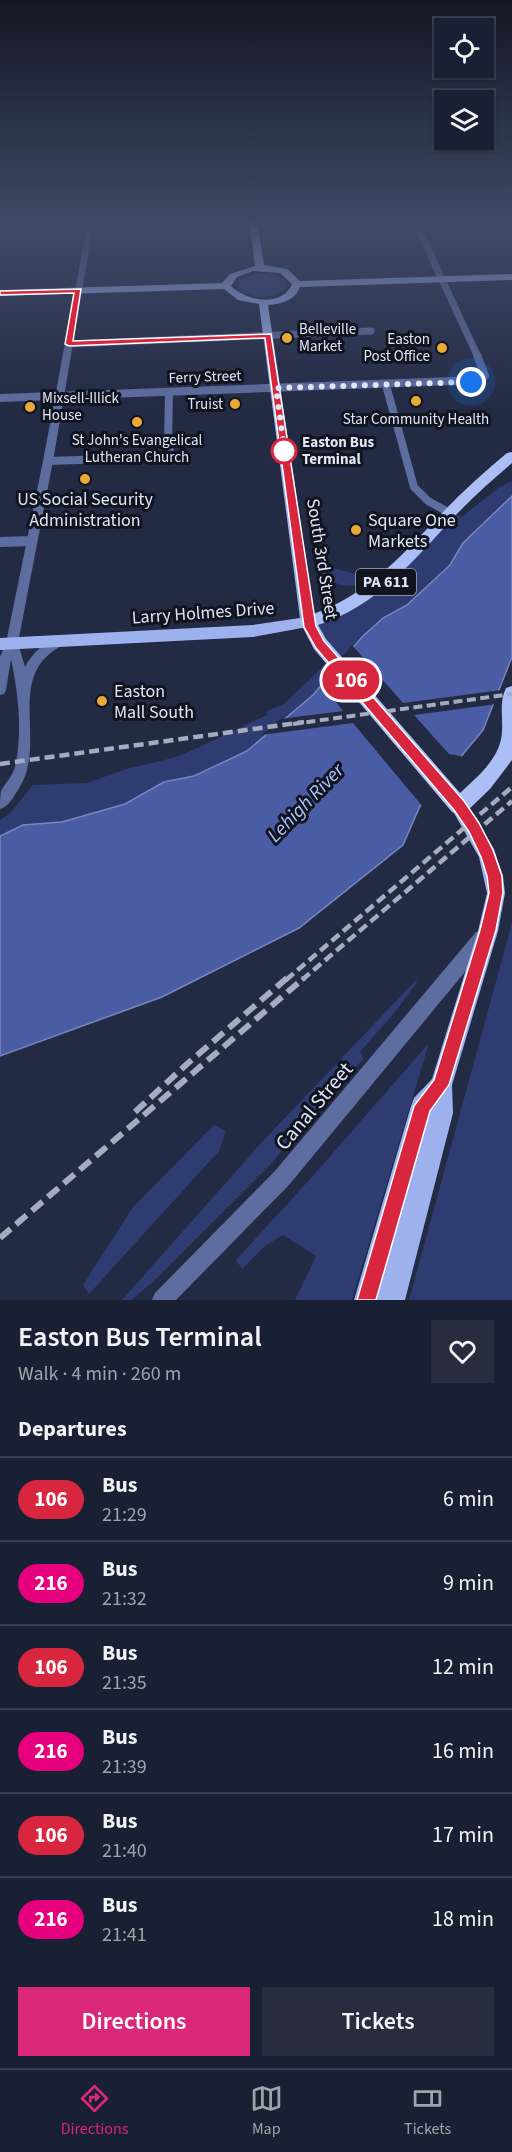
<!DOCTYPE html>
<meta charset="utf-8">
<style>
body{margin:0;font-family:"Source Sans 3",sans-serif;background:#272d3f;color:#f1f3f6;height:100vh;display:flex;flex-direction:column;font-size:22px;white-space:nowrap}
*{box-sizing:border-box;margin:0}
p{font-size:20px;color:#9fa3ac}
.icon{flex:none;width:33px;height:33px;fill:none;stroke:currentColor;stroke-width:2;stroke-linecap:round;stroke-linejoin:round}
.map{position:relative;height:1300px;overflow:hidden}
.details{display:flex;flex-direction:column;background:#1a2033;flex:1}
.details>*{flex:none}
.badge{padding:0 12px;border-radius:20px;font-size:21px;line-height:39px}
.tools{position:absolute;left:434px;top:18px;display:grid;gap:12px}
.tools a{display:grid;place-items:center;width:60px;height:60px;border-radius:0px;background:#1a2033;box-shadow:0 2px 4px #0004,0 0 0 2px #383e4e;font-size:30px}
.you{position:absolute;width:30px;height:30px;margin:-15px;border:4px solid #fff;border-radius:50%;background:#1a73e8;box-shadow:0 0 0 9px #1a73e833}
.map>.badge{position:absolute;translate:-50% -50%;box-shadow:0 0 0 3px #fff}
h2{padding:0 18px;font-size:22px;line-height:54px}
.round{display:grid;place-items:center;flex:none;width:63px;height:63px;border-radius:0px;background:#272d3f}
.head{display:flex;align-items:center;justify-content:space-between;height:102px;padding:0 18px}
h1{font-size:28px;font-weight:600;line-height:45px}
.button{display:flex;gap:12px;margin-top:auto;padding:12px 18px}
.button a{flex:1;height:69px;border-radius:0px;background:#db2777;color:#fff;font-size:24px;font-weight:600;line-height:69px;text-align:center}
.button a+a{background:#272d3f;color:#f1f3f6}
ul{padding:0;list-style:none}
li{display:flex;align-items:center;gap:18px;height:84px;padding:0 18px;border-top:2px solid #383e4e}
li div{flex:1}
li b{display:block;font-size:22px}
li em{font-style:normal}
li .badge{min-width:66px;font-weight:700;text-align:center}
.dock{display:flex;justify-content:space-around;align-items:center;height:84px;border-top:2px solid #383e4e;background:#1a2033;font-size:16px;color:#9fa3ac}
.dock a{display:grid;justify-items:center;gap:3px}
.dock .selected{color:#db2777}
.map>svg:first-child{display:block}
</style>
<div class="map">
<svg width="512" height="1300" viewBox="0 0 512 1300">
<rect width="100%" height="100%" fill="#232a44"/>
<!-- green -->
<g fill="#2e3c72">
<path d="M259 273 273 274 286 282V288C273 299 250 300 238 288L240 279Z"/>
<path d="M512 481V496L463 543 450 565 407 605 383 618 362 637 313 695 247 751 194 776 164 782 125 804 62 822 23 825 0 836V820L10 813 33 785 87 783 129 768 161 761 182 755 267 715V711L284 704 335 655 308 622 340 610 450 513 462 517 498 488Z"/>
<path d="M319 564 363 576 369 572 374 574C369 578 363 583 357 585 343 588 324 581 318 569Z"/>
<path d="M512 923V1300H409Z"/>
<path d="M416 980 417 982 396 1011 360 1052 364 1058 268 1167 153 1282 131 1300H122L261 1143Z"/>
<path d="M429 1043 352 1300H295L316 1256 283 1235 266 1245 242 1269 236 1260 311 1178Z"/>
<path d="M214 1125 226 1131 219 1151 89 1294 83 1285 133 1207Z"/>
</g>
<!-- water -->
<path fill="#4a5da4" stroke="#7786bd" stroke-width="1.5" d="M512 496V657L483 730 420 806 403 845 299 928 162 997 0 1056V836L23 825 62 822 125 804 164 782 194 776 247 751 313 695 362 637 383 618 407 605 450 565 463 543Z"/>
<!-- pier -->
<path fill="#232a44" d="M352 645 403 703 502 690 497 704 414 715 449 754 465 757 423 807 353 723 261 735 280 719 343 711 320 682Z"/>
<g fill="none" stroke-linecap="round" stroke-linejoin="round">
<!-- minor-far2 -->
<g stroke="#5e6d9f" stroke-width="7">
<path d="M417 226 478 357"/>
<path d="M69 344 371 331"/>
</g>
<!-- minor-far1 -->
<g stroke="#5e6d9f" stroke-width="8">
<path d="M386 385 414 487 428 501 450 513"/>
<path d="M0 398 480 380 485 376 477 355"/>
<path d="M48 461 171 457 168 444 169 392"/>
</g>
<!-- minor -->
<path stroke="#5e6d9f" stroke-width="10" d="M0 542 32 541"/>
<!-- tertiary -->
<g fill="#5e6d9f" fill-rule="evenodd">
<path d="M87 226H93L53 461 18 643 25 667C33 652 44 642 61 636L65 638 67 641 65 644C0 675 52 744 16 793 12 800 7 807 0 809 0 804 0 796 1 791 6 782 12 777 15 767 23 733 18 692 11 659L6 690 4 694 0 695V657L6 643 43 461Z"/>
<path d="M482 930 488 932 490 938 488 944 289 1185 176 1300H152L155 1293 275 1171 476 932Z"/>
</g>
<!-- primary -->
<g fill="#9db1ee" fill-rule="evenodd">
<path d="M250 226H258L264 265 287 269 300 281 512 274V280L300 287C295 300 282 304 268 305L315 622 313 626 253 637 0 650V638L253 625 300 618 259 304 238 300 224 289 0 296V290L222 283 230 274 255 266ZM253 271 280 273 292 284C282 308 246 301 231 286L237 277Z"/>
<path d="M459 798 465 800 494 849 503 876 505 893 498 931 452 1085 453 1113 405 1300H354L411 1106 414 1098 432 1079 478 931 487 893 479 857 450 806 453 800Z"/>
</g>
<!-- trunk -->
<path fill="#acbef6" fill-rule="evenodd" d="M512 452V463C492 480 472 498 454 517 413 561 377 606 318 625L326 639 460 793C478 776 501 758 502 731 503 716 499 702 506 688L512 686V760L490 789 466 812 459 815 452 812 314 649 300 622 302 618C366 598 399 558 443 512 463 491 485 471 507 453Z"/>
<!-- rail-far2 -->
<path stroke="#a6acc0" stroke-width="4" stroke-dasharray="9 4.5" stroke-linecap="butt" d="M293 724 512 694"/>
<!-- rail-far1 -->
<g stroke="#a6acc0" stroke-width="4.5" stroke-dasharray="10 5" stroke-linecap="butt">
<path d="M0 764 304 722"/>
<path d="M286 980 512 787"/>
<path d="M302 980 512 801"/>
</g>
<!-- rail -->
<g stroke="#a6acc0" stroke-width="6" stroke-dasharray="14 7" stroke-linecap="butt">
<path d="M135 1112 187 1064 287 978"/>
<path d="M0 1238 304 978"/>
</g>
</g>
<!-- sky -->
<linearGradient id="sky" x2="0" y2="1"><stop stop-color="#131725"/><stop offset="0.55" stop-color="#3f4a67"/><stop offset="1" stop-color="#3f4a67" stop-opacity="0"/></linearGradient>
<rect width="512" height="408" fill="url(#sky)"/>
<!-- line -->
<path fill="#d7263d" stroke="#fff" stroke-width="1.5" d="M81 289 73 341 271 334 316 626 324 641 464 801 479 823 493 850 502 876 503 893 496 930 449 1085 430 1111 376 1300H357L414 1106 434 1080 480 930 489 893 487 876 481 857 469 832 454 810 316 648 304 627 265 338 69 346 65 344 74 293 0 295V291Z"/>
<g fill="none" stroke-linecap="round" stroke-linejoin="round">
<!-- walk -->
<path stroke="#dfe5f6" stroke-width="6" stroke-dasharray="0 10.8" d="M284 451 286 461 276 388 471 382"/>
</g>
<!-- markers -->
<g fill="#eaaa38" stroke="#10141f" stroke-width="2">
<circle cx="287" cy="338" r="6"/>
<circle cx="442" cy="348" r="6"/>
<circle cx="416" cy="401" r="6"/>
<circle cx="235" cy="404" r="6"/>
<circle cx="30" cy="407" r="6"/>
<circle cx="137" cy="422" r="6"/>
<circle cx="85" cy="479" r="6"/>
<circle cx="356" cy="530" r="6"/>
<circle cx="102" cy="701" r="6"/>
</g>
<circle fill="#fff" stroke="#d7263d" stroke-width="3" cx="284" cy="451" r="12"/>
<g text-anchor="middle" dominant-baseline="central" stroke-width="6" stroke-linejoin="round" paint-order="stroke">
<!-- far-poi labels -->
<g font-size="15" fill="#dfe5f6" stroke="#10141f" text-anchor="start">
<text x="299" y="329">Belleville<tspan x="299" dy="17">Market</tspan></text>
<text x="430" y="339" text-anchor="end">Easton<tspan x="430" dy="17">Post Office</tspan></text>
<text x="42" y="398">Mixsell-Illick<tspan x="42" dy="17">House</tspan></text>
<text x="223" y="404" text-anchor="end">Truist</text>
<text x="416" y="419" text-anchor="middle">Star Community Health</text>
<text x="137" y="440" text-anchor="middle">St John's Evangelical<tspan x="137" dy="17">Lutheran Church</tspan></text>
</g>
<!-- far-street labels -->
<g font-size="15" fill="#dfe5f6" stroke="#10141f">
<text transform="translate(205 377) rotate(-2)">Ferry Street</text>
</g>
<!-- far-stop labels -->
<g font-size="15" font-weight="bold" fill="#dfe5f6" stroke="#10141f" text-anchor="start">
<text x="302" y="442">Easton Bus<tspan x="302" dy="17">Terminal</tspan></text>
</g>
<!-- shield labels -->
<rect fill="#10141f" stroke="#a1a6b6" stroke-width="1.5" x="356" y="569" width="60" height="26" rx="4.5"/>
<g font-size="16" font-weight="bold" fill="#dfe5f6">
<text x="386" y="582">PA 611</text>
</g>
<!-- poi labels -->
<g font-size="18" fill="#dfe5f6" stroke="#10141f" text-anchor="start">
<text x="85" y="499" text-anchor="middle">US Social Security<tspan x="85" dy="21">Administration</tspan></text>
<text x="368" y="520">Square One<tspan x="368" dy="21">Markets</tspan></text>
<text x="114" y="691">Easton<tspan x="114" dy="21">Mall South</tspan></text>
</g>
<!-- street labels -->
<g font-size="18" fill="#dfe5f6" stroke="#10141f">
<text transform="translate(322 559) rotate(81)">South 3rd Street</text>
<text transform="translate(203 613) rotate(-4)">Larry Holmes Drive</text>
</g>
<!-- water labels -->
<g font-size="20" font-style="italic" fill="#adc1fd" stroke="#10141f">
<text transform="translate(306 803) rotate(-46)">Lehigh River</text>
</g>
<!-- near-street labels -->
<g font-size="21" fill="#dfe5f6" stroke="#10141f">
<text transform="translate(314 1106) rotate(-50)">Canal Street</text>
</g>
</g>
</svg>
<div class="tools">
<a><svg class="icon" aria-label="locate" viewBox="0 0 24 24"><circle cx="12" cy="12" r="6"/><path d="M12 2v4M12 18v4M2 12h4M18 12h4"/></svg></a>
<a><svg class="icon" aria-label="layers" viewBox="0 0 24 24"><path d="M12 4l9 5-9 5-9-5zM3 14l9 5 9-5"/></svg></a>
</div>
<div class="you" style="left:471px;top:382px"></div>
<b class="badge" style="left:351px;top:680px;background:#d7263d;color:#fff">106</b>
</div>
<section class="details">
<div class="head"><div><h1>Easton Bus Terminal</h1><p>Walk · 4 min · 260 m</p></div><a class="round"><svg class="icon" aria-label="heart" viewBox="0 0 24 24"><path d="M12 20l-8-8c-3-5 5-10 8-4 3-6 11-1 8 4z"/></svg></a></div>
<h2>Departures</h2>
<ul>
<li><span class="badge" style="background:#d7263d;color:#fff">106</span><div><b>Bus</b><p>21:29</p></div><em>6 min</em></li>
<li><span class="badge" style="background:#e6007e;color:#fff">216</span><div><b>Bus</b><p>21:32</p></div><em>9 min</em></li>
<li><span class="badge" style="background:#d7263d;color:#fff">106</span><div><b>Bus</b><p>21:35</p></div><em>12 min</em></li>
<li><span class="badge" style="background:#e6007e;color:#fff">216</span><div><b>Bus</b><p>21:39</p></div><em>16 min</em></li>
<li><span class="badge" style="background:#d7263d;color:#fff">106</span><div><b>Bus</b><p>21:40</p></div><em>17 min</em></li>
<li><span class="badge" style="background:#e6007e;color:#fff">216</span><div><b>Bus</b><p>21:41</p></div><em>18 min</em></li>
</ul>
<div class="button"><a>Directions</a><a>Tickets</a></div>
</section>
<nav class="dock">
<a class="selected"><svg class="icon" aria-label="directions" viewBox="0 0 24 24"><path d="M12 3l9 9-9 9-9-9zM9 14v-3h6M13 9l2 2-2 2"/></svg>Directions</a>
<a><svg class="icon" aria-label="map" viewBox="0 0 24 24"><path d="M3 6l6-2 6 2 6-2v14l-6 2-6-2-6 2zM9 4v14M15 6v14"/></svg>Map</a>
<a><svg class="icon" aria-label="tickets" viewBox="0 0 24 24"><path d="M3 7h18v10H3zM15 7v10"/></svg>Tickets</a>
</nav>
